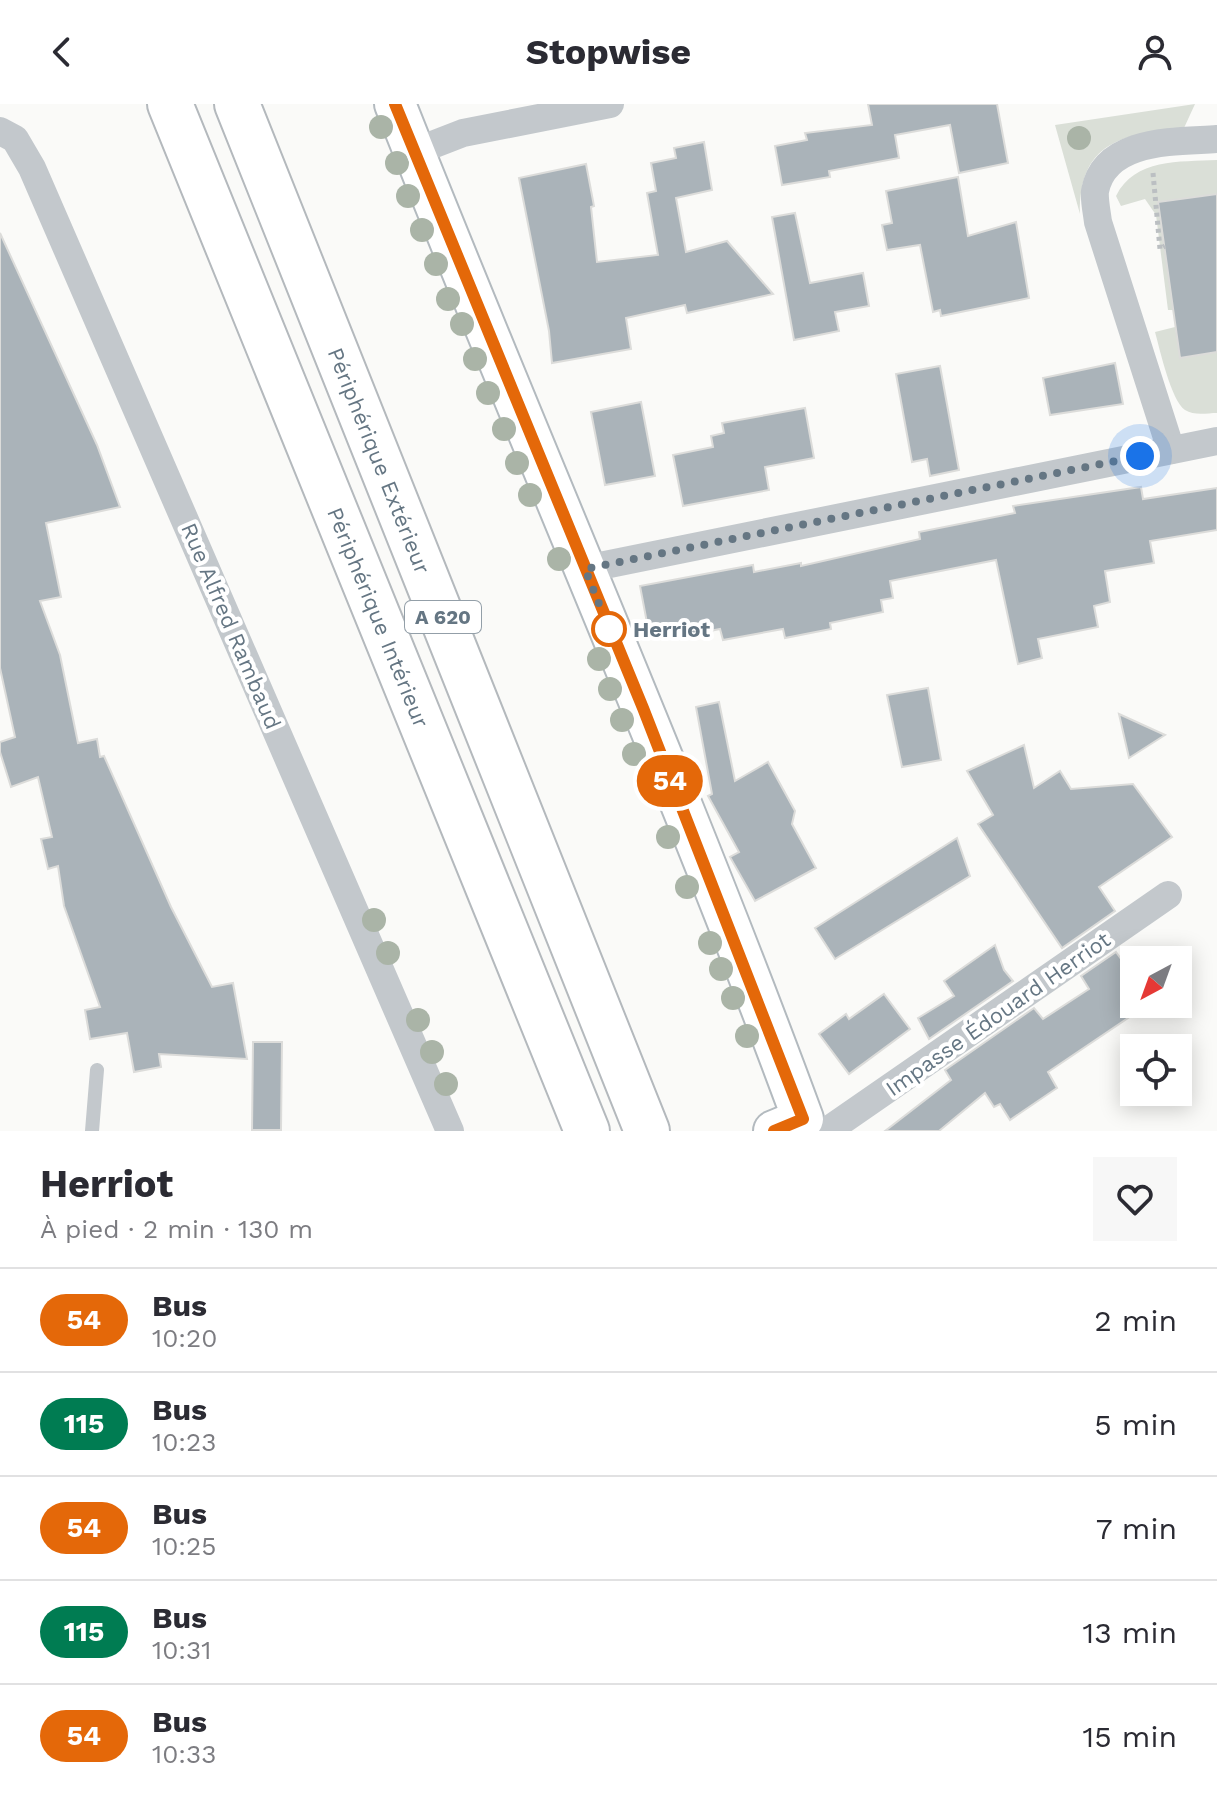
<!DOCTYPE html>
<html lang="fr">
<meta charset="utf-8">
<style>
body{margin:0;font-family:"Work Sans",sans-serif;background:#f7f7f7;color:#2b2b33;height:100vh;display:flex;flex-direction:column;font-size:30px;white-space:nowrap}
*{box-sizing:border-box;margin:0}
p{font-size:26px;color:#7c7c81}
.icon{flex:none;width:44px;height:44px;fill:none;stroke:currentColor;stroke-width:2;stroke-linecap:round;stroke-linejoin:round}
.map{position:relative;height:1027px;overflow:hidden}
.drawer{display:flex;flex-direction:column;background:#fff;flex:1}
.drawer>*{flex:none}
.badge{padding:0 16px;border-radius:26px;font-size:28px;line-height:52px}
.needle{width:52px;rotate:221deg}
.fabs{position:absolute;left:1120px;top:842px;display:grid;gap:16px}
.fabs a{display:grid;place-items:center;width:72px;height:72px;border-radius:0px;background:#fff;box-shadow:0 4px 20px #0003;font-size:40px}
.you{position:absolute;width:40px;height:40px;margin:-20px;border:6px solid #fff;border-radius:50%;background:#1a73e8;box-shadow:0 0 0 12px #1a73e833}
.map>.badge{position:absolute;translate:-50% -50%;box-shadow:0 0 0 4px #fff}
.round{display:grid;place-items:center;flex:none;width:84px;height:84px;border-radius:0px;background:#f7f7f7}
.overview{display:flex;align-items:center;justify-content:space-between;height:136px;padding:0 40px}
h1{font-size:38px;font-weight:700;line-height:60px}
ul{padding:0;list-style:none}
li{display:flex;align-items:center;gap:24px;height:104px;padding:0 40px;border-top:2px solid #e1e1e2}
li div{flex:1}
li b{display:block;font-size:30px}
li em{font-style:normal}
li .badge{min-width:88px;font-weight:700;text-align:center}
header{display:flex;justify-content:space-between;align-items:center;height:104px;padding:0 40px;background:#fff;font-size:36px;font-weight:700}
.map>svg:first-child{display:block}
</style>
<header><svg class="icon" aria-label="back" viewBox="0 0 24 24"><path d="M15 5l-7 7 7 7"/></svg>Stopwise<svg class="icon" aria-label="person" viewBox="0 0 24 24"><circle cx="12" cy="8" r="4"/><path d="M4 21q1-7 8-7t8 7"/></svg></header>
<div class="map">
<svg width="1217" height="1027" viewBox="0 0 1217 1027">
<rect width="100%" height="100%" fill="#fafaf8"/>
<!-- green -->
<g fill="#dadfd7">
<path d="M1195 0 1184 24C1122 30 1079 38 1080 110L1055 21Z"/>
<path d="M1217 56V90L1158 99 1173 206H1168L1156 111 1145 95 1121 102 1116 92C1135 54 1179 58 1217 56Z"/>
<path d="M1175 223 1180 253 1217 248V309C1207 309 1194 312 1185 306 1171 296 1160 246 1155 228Z"/>
</g>
<!-- building -->
<g fill="#aab3b9" stroke="#dcdcda" stroke-width="2">
<path d="M868 0H997L1008 59 959 69 950 21 895 31 899 54 829 67 830 73 782 81 775 42 807 36 805 29 872 21Z"/>
<path d="M704 38 712 86 676 94 686 148 727 137 773 190 687 209 685 201 626 214 631 245 552 259 549 227 519 74 586 60 594 102 591 103 597 158 658 151 647 89 656 87 651 59 676 54 674 44Z"/>
<path d="M958 73 968 132 1016 118 1029 194 941 212 940 206 933 208 920 141 887 146 882 121 892 119 886 87Z"/>
<path d="M1217 90V248L1180 254 1158 98Z"/>
<path d="M795 109 810 179 863 169 869 202 835 208 839 227 794 236 772 113Z"/>
<path d="M0 129 97 341 120 403 46 419 61 493 40 497 60 551 78 639 97 635 100 653 104 652 171 803 212 883 233 879 247 955 159 950 161 963 134 968 127 929 90 935 85 906 100 903 64 802 58 762 48 765 41 735 52 733 38 673 11 683 0 648V638L15 633 0 564Z"/>
<path d="M1115 259 1123 300 1050 311 1043 274Z"/>
<path d="M940 262 959 366 930 372 927 355 912 358 896 270Z"/>
<path d="M641 298 655 372 605 381 591 308Z"/>
<path d="M805 304 814 354 765 363 769 386 683 402 673 351 713 343 711 332 724 329 722 319Z"/>
<path d="M1141 383 1143 395 1217 384V426L1150 437 1154 459 1105 467 1110 498 1094 502 1098 523 1038 535 1042 554 1018 560 996 456 890 477 893 494 881 496 883 508 830 519 831 525 785 534 783 525 723 536 720 525 669 535 668 530 658 532 657 522 648 524 640 482 753 461 754 468 801 459V462L920 435 919 428 1015 409 1013 402Z"/>
<path d="M928 584 941 656 902 663 887 591Z"/>
<path d="M719 598 735 677 768 658 795 707 792 720 816 764 755 797 730 753 739 748 708 692 712 690 696 603Z"/>
<path d="M1119 610 1165 631 1129 654Z"/>
<path d="M1024 641 1034 684 1060 667 1071 685 1133 680 1172 733 1099 783 1115 807 1062 844 978 720 993 711 967 667Z"/>
<path d="M957 734 970 772 835 855 815 824Z"/>
<path d="M995 841 1004 866 1013 877 929 935 918 914 954 892 944 877Z"/>
<path d="M1116 848 1134 873V910L1048 968 1057 984 1010 1016 1000 1000 994 1003 985 989 939 1027H885L951 976 945 966 1034 904 1043 915 1089 885 1081 872Z"/>
<path d="M884 890 910 925 849 970 819 930 846 910 849 915Z"/>
<path d="M253 938H282L281 1026H252Z"/>
</g>
<g fill="none" stroke-linecap="round" stroke-linejoin="round">
<defs>
<path id="secondary" d="M395 0C529 339 677 673 803 1015L774 1027"/>
<g id="highway">
<path id="s1" d="M170 0 587 1027"/>
<path id="s2" d="M237 0 647 1027"/>
</g>
</defs>
<!-- secondary casing -->
<use href="#secondary" stroke="#b3babf" stroke-width="44"/>
<!-- highway casing -->
<use href="#highway" stroke="#b4b9bd" stroke-width="48"/>
<!-- path -->
<path stroke="#bbbfc2" stroke-width="5" stroke-dasharray="4 4" stroke-linecap="butt" d="M1153 69 1160 145 1165 142"/>
<!-- lane -->
<path stroke="#c3c8cc" stroke-width="14" d="M92 1027 97 966"/>
<!-- street -->
<g stroke="#c3c8cc" stroke-width="28">
<path d="M0 27 15 35 32 64 450 1027"/>
<path d="M414 48 463 29 610 0"/>
<path d="M1171 346 1098 118C1097 109 1094 96 1095 87 1105 34 1176 38 1217 35"/>
<path d="M585 465 1217 337"/>
<path d="M827 1027 1168 791"/>
</g>
<!-- secondary -->
<use href="#secondary" stroke="#fff" stroke-width="40"/>
<!-- highway -->
<use href="#highway" stroke="#fff" stroke-width="44"/>
</g>
<!-- trees -->
<g fill="#aab4a7">
<circle cx="381" cy="23" r="12"/>
<circle cx="1079" cy="34" r="12"/>
<circle cx="397" cy="59" r="12"/>
<circle cx="408" cy="92" r="12"/>
<circle cx="422" cy="126" r="12"/>
<circle cx="436" cy="160" r="12"/>
<circle cx="448" cy="195" r="12"/>
<circle cx="462" cy="220" r="12"/>
<circle cx="475" cy="255" r="12"/>
<circle cx="488" cy="289" r="12"/>
<circle cx="504" cy="325" r="12"/>
<circle cx="517" cy="359" r="12"/>
<circle cx="530" cy="391" r="12"/>
<circle cx="559" cy="455" r="12"/>
<circle cx="599" cy="555" r="12"/>
<circle cx="610" cy="585" r="12"/>
<circle cx="622" cy="616" r="12"/>
<circle cx="634" cy="650" r="12"/>
<circle cx="650" cy="684" r="12"/>
<circle cx="668" cy="733" r="12"/>
<circle cx="687" cy="783" r="12"/>
<circle cx="374" cy="816" r="12"/>
<circle cx="710" cy="839" r="12"/>
<circle cx="388" cy="849" r="12"/>
<circle cx="721" cy="865" r="12"/>
<circle cx="733" cy="894" r="12"/>
<circle cx="418" cy="916" r="12"/>
<circle cx="747" cy="932" r="12"/>
<circle cx="432" cy="948" r="12"/>
<circle cx="446" cy="980" r="12"/>
</g>
<g fill="none" stroke-linecap="round" stroke-linejoin="round">
<defs>
<path id="line" d="M395 0 643 604 803 1015 774 1027"/>
</defs>
<!-- line casing -->
<use href="#line" stroke="#fff" stroke-width="18"/>
<!-- line -->
<use href="#line" stroke="#e46809" stroke-width="12"/>
<!-- walk -->
<path stroke="#657683" stroke-width="8" stroke-dasharray="0 14.4" d="M609 525 612 532 585 465 1140 352"/>
</g>
<!-- markers -->
<circle fill="#fff" stroke="#e46809" stroke-width="4" cx="609" cy="525" r="16"/>
<g text-anchor="middle" dominant-baseline="central" stroke-width="8" stroke-linejoin="round" paint-order="stroke">
<!-- shield labels -->
<rect fill="#fff" stroke="#939fa8" stroke-width="2" x="405" y="497" width="76" height="32" rx="6"/>
<g font-size="20" font-weight="bold" fill="#657683">
<text x="443" y="513">A 620</text>
</g>
<!-- street labels -->
<g font-size="22" fill="#657683" stroke="#fff">
<text stroke="none"><textPath href="#s2" startOffset="384">Périphérique Extérieur</textPath></text>
<text stroke="none"><textPath href="#s1" startOffset="554">Périphérique Intérieur</textPath></text>
<text transform="translate(231 522) rotate(67)">Rue Alfred Rambaud</text>
<text transform="translate(998 910) rotate(-35)">Impasse Édouard Herriot</text>
</g>
<!-- stop labels -->
<g font-size="22" font-weight="bold" fill="#657683" stroke="#fff" text-anchor="start">
<text x="633" y="525">Herriot</text>
</g>
</g>
</svg>
<div class="fabs">
<a><svg class="needle" viewBox="-14 -14 28 28"><path d="M0-13l5 13h-10z" fill="#e53935"/><path d="M0 13l5-13h-10z" fill="#7c7c81"/></svg></a>
<a><svg class="icon" aria-label="locate" viewBox="0 0 24 24"><circle cx="12" cy="12" r="6"/><path d="M12 2v4M12 18v4M2 12h4M18 12h4"/></svg></a>
</div>
<div class="you" style="left:1140px;top:352px"></div>
<b class="badge" style="left:670px;top:677px;background:#e46809;color:#fff">54</b>
</div>
<section class="drawer">
<div class="overview"><div><h1>Herriot</h1><p>À pied · 2 min · 130 m</p></div><a class="round"><svg class="icon" aria-label="heart" viewBox="0 0 24 24"><path d="M12 20l-8-8c-3-5 5-10 8-4 3-6 11-1 8 4z"/></svg></a></div>
<ul>
<li><span class="badge" style="background:#e46809;color:#fff">54</span><div><b>Bus</b><p>10:20</p></div><em>2 min</em></li>
<li><span class="badge" style="background:#007c52;color:#fff">115</span><div><b>Bus</b><p>10:23</p></div><em>5 min</em></li>
<li><span class="badge" style="background:#e46809;color:#fff">54</span><div><b>Bus</b><p>10:25</p></div><em>7 min</em></li>
<li><span class="badge" style="background:#007c52;color:#fff">115</span><div><b>Bus</b><p>10:31</p></div><em>13 min</em></li>
<li><span class="badge" style="background:#e46809;color:#fff">54</span><div><b>Bus</b><p>10:33</p></div><em>15 min</em></li>
</ul>
</section>
